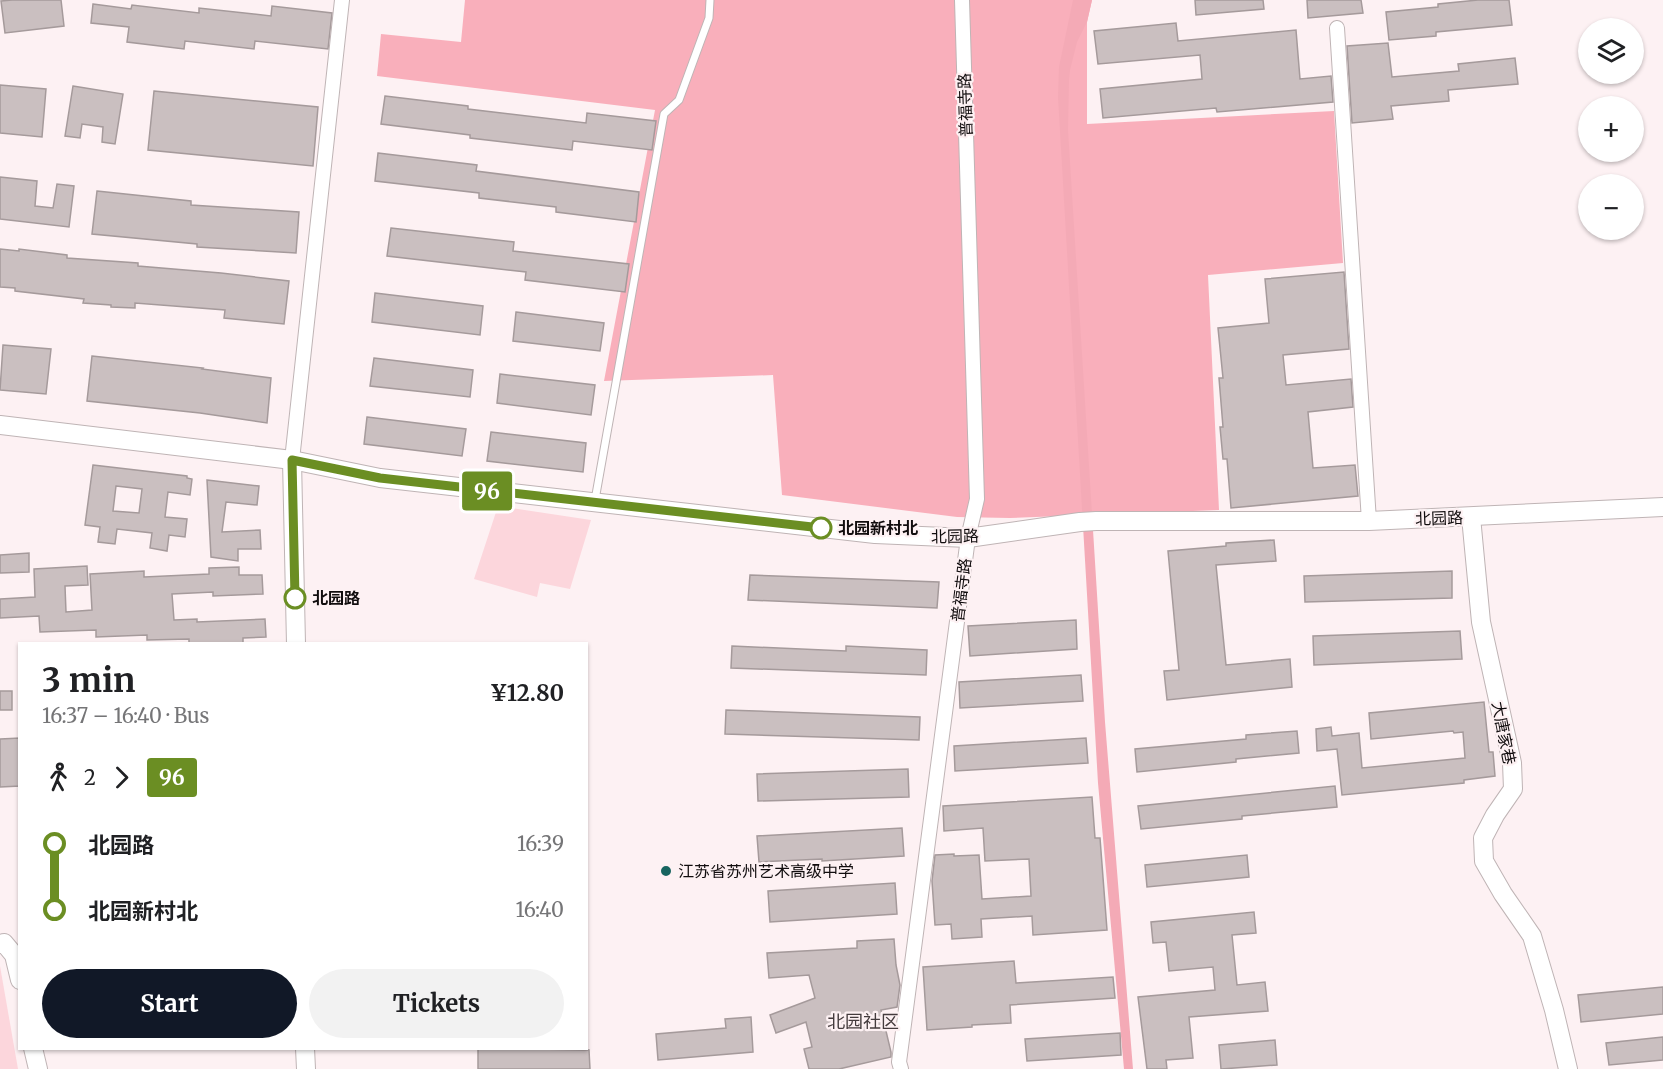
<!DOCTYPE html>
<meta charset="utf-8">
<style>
body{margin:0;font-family:Merriweather,"Noto Sans SC",serif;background:#f2f2f2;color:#202124;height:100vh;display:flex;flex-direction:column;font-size:22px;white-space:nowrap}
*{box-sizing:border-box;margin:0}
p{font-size:20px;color:#757577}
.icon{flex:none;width:33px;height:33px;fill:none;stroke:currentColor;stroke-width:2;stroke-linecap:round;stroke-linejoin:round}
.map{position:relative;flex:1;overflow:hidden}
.details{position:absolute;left:18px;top:642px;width:570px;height:408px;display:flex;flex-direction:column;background:#fff;border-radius:0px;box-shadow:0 2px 4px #0004}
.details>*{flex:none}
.badge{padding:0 12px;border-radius:4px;font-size:21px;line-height:39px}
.controls{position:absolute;left:1578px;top:18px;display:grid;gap:12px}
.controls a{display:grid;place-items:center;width:66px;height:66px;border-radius:50%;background:#fff;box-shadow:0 2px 4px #0004;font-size:30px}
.map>.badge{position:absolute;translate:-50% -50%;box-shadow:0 0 0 3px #fff}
.legs{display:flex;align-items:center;gap:9px;height:66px;padding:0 24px;font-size:20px}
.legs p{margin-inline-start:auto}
.overview{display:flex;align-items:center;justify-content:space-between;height:102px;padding:0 24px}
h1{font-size:33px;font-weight:700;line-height:45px}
.button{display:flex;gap:12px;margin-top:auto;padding:12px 24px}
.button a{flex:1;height:69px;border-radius:36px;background:#111827;color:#fff;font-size:24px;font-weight:700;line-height:69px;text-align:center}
.button a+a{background:#f2f2f2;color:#202124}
ul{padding:0 24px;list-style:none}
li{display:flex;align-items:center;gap:21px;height:66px;font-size:22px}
li i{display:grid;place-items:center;width:9px;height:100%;margin:0 8px;background:currentColor}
li i::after{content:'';width:15px;height:15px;margin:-8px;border:4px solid;border-radius:50%;background:#fff}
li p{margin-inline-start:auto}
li:first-child i{background:linear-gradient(#0000 50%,currentColor 0)}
li:last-child i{background:linear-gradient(currentColor 50%,#0000 0)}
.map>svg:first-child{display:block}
</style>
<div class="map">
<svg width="1663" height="1069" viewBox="0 0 1663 1069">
<rect width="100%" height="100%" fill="#fdf1f3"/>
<!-- green -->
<g fill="#fcd6dc">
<path d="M498 506 591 520 570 589 540 583 537 597 474 579Z"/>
<path d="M0 966 18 1069H0Z"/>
</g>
<!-- forest -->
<path fill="#f9afbb" d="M465 0H1092L1087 22V124L1334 111 1343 263 1208 275 1219 510 1010 518 957 517 782 495 773 375 604 381 655 110 377 76 381 34 461 42Z"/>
<!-- water -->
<path fill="#f4aab6" d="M1073 0H1092L1087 22 1077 42 1070 70 1069 80 1068 130 1105 722 1133 1069H1124L1098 783 1058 97 1059 67Z"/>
<!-- building -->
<g fill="#cabfc0" stroke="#a59a9b" stroke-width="1.5" fill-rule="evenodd">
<path d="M12 0H61L64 26 5 33 1 1Z"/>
<path d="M1195 0H1263L1264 9 1196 15Z"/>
<path d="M1307 0H1361L1363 13 1308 18Z"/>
<path d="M1478 0H1509L1512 25 1436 32V36L1389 40 1386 12 1438 7V4Z"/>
<path d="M93 4 131 9 132 5 199 13V8L271 16 272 6 332 13 328 49 255 41 254 49 185 41 184 49 127 42 129 27 91 23Z"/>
<path d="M1176 23 1178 41 1296 30 1300 79 1331 76 1333 102 1217 112 1216 108 1103 118 1100 89 1202 79 1200 55 1098 64 1094 31Z"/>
<path d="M1388 43 1392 77 1459 71 1458 64 1515 58 1518 84 1448 90 1449 101 1391 106 1393 119 1352 123 1347 46Z"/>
<path d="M0 85 46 89 42 137 0 133Z"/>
<path d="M73 86 123 94 115 144 102 142 103 127 82 124 80 138 65 136Z"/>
<path d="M154 91 318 107 313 166 148 150Z"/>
<path d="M385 96 468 106V109L586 123 587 113 656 121 652 150 573 141 572 150 470 138V135L381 124Z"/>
<path d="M378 153 477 165 476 171 639 192 636 222 556 212V207L479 198V193L375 181Z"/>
<path d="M0 177 37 181 35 206 53 208 57 184 74 186 69 227 0 219Z"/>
<path d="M97 191 191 201V205L299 212 296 253 197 247V244L92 234Z"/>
<path d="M391 228 514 242 513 251 629 264 625 292 525 280 526 272 387 256Z"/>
<path d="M0 249 19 251V249L67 255V258L138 263V266L221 273 289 281 284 324 224 318 225 310 135 303V308L111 307V305L83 303 84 299 15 291V288L0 287Z"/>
<path d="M1344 272 1349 349 1283 355 1286 385 1351 379 1353 407 1308 412 1313 468 1355 465 1358 496 1231 508 1227 459H1223L1220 427H1223L1219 378H1223L1218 328 1269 323 1265 279Z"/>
<path d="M375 293 483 306 480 335 372 322Z"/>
<path d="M516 312 604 323 600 351 513 341Z"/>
<path d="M3 345 51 349 46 394 0 390Z"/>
<path d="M92 356 203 368 202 369 271 378 267 423 200 413 87 401Z"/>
<path d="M374 358 473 370 470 397 370 386Z"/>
<path d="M500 374 595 385 591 415 497 403Z"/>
<path d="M367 417 466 429 462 456 364 444Z"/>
<path d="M491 432 586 443 583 472 487 461Z"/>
<path d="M93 465 187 476V478L192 479 190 495 168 492 165 517 187 519 185 537 169 535 167 551 150 548 152 533 117 529 115 544 98 542 100 527 85 525ZM116 486 142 489 139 513 113 511Z"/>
<path d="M207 480 259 486 257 505 226 502 222 532 260 530 261 549H238V561L211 557Z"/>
<path d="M1274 540 1276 561 1216 565 1226 665 1290 659 1292 687 1167 700 1164 671 1179 670 1168 551 1226 546V543Z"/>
<path d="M29 553V572L0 573V555Z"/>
<path d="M87 566 88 585 65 586 66 612 92 610 90 574 144 571V577L209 574V568L239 567V575H262L263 594 213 596V592L172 594 174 620 197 619V622L265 619 266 637 243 638V644H189V639L147 640V635L96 637V630L40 632 39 616 0 618V599L35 597 34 569Z"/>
<path d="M1452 571V598L1305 602 1304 576Z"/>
<path d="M750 575 939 582 937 608 748 600Z"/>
<path d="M1076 620 1077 649 970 656 968 626Z"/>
<path d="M1460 631 1462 659 1314 665 1313 636Z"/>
<path d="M732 646 846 651V646L927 650 926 675 731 668Z"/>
<path d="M1081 675 1083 701 960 708 959 682Z"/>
<rect x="0" y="691" width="12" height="19"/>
<path d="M1484 702 1489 752H1493L1495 776 1464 780V783L1342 795 1337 749 1317 751 1316 729 1331 727 1332 736 1359 733 1362 768 1465 758 1463 732 1454 733 1453 731 1371 739 1369 713Z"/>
<path d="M726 710 920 717 919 740 725 734Z"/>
<path d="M1297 731 1299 753 1236 759V762L1137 772 1135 749 1246 739V735Z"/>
<path d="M20 738V786L0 787V739Z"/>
<path d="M1086 738 1088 763 955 771 954 746Z"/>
<path d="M908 769 909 797 758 801 757 774Z"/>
<path d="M1335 786 1337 807 1242 816V819L1141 829 1138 806Z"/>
<path d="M1092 797 1095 838H1100L1107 930 1033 935 1032 916 981 919 982 937 952 939 951 924 935 925 932 881 935 855 954 854V856L979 855 982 899 1031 896 1029 859 985 861 983 828 944 831 943 806Z"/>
<path d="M902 828 904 856 822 861V859L759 862 757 836Z"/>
<path d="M1247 855 1249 877 1147 887 1145 865Z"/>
<path d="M895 883 897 914 770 922 768 891Z"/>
<path d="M1254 912 1256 933 1232 935 1237 985 1265 982 1268 1011 1189 1017 1193 1058 1166 1060 1167 1069H1147L1138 997 1215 990 1213 967 1169 971 1166 942 1153 943 1151 922Z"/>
<path d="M894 939 896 965 900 985 897 1007 881 1010 891 1052V1057L839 1069H809L804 1049 812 1047 806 1022 776 1033 770 1015 815 998 809 975 769 978 767 953 857 948V941Z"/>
<path d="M1014 961 1016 983 1113 977 1115 998 1010 1005 1011 1023 972 1025V1027L927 1030 923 967Z"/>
<path d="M1663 987V1014L1581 1022 1578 995Z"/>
<path d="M751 1017 753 1052 658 1060 656 1034 726 1028 725 1019Z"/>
<path d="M1120 1033 1121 1055 1027 1061 1025 1039Z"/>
<path d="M1663 1037V1060L1609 1065 1606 1043Z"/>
<path d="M1275 1040 1277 1065 1221 1069 1219 1045Z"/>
<path d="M478 1048 589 1050 590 1069H478Z"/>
</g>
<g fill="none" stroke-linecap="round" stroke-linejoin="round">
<defs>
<path id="lane" d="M595 500 664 114 679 100 709 18 710 0"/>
<g id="street">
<path d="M1337 28 1369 521"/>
<path d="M292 460 342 0"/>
<path d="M901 1069 899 1062 968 538 977 499 962 0"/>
</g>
<g id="secondary">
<path d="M0 425 292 460 380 478 875 534 968 538 1080 522 1096 521H1369L1663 507"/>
<path d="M292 460 296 644"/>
<path d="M1471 517 1481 622 1512 763 1513 789 1495 815 1483 838 1484 861 1503 894 1532 936 1554 1010 1568 1069"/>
<path d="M0 944 4 943 14 955 20 980"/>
<path d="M33 1048 38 1069"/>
<path d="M305 1048 306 1069"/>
</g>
</defs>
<!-- lane casing -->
<use href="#lane" stroke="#bfb4b5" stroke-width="9"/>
<!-- street casing -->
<use href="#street" stroke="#bfb4b5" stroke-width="16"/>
<!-- secondary casing -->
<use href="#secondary" stroke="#bfb4b5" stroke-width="20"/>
<!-- lane -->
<use href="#lane" stroke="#fff" stroke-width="7"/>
<!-- street -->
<use href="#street" stroke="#fff" stroke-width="14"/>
<!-- secondary -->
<use href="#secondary" stroke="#fff" stroke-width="18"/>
</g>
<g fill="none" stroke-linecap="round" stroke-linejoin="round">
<defs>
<path id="line-1" d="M295 598 292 460 380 478 821 528"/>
</defs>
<!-- line-1 casing -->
<use href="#line-1" stroke="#fff" stroke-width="14"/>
<!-- line-1 -->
<use href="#line-1" stroke="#6b8e23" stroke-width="9"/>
</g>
<!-- markers -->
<g fill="#fff" stroke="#6b8e23" stroke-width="3">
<circle cx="821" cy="528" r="10"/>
<circle cx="295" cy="598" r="10"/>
</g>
<circle fill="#17645f" stroke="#fdf1f3" stroke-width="2" cx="666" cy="871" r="6"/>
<g text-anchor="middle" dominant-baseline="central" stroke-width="4.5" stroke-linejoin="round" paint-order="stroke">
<!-- street labels -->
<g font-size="16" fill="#110d0e" stroke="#fdf1f3">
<text transform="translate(965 105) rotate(-92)">普福寺路</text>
<text transform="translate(1439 518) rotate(-2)">北园路</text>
<text transform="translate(955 536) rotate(-1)">北园路</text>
<text transform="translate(961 590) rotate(-83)">普福寺路</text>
<text transform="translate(1504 733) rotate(79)">大唐家巷</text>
</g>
<!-- stop labels -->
<g font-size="16" font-weight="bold" fill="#110d0e" stroke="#fdf1f3" text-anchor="start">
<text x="838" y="528">北园新村北</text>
<text x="312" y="598">北园路</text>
</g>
<!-- poi labels -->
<g font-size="16" fill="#110d0e" stroke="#fdf1f3" text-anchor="start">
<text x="678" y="871">江苏省苏州艺术高级中学</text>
</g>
<!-- neighbourhood labels -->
<g font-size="18" fill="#443b3d" stroke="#fdf1f3">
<text x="863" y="1021">北园社区</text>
</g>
</g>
</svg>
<div class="controls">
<a><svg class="icon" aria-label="layers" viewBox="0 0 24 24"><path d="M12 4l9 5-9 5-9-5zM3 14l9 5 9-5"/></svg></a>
<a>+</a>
<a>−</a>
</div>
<b class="badge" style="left:487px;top:491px;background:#6b8e23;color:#fff">96</b>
<section class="details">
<div class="overview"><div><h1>3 min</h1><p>16:37 – 16:40 · Bus</p></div><b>¥12.80</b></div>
<div class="legs"><svg class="icon" aria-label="walk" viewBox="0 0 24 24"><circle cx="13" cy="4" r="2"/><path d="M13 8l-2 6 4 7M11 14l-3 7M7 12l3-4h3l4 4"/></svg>2<svg class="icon" aria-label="forward" viewBox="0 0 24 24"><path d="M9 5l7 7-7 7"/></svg><b class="badge" style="background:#6b8e23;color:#fff">96</b></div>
<ul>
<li><i style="color:#6b8e23"></i><b>北园路</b><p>16:39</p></li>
<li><i style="color:#6b8e23"></i><b>北园新村北</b><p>16:40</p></li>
</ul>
<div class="button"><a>Start</a><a>Tickets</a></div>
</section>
</div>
